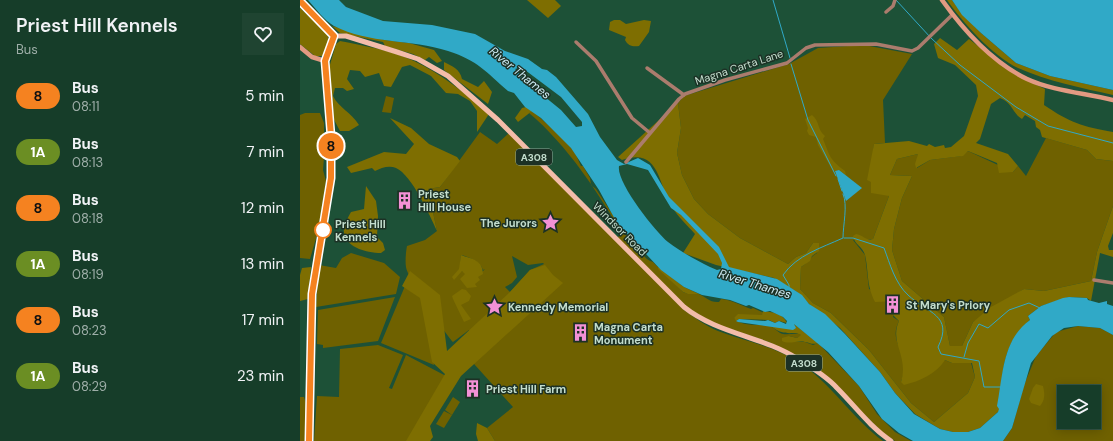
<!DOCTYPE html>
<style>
body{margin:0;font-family:"DM Sans",sans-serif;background:#1f4431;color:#f1f3f6;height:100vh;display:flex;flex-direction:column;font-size:15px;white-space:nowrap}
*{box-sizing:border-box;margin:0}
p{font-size:13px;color:#9eaea8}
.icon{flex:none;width:22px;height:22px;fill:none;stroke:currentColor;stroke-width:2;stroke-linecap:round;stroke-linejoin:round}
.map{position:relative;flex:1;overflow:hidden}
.sheet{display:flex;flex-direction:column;background:#163d29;width:300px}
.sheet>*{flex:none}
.badge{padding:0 8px;border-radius:13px;font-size:14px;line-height:26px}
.controls{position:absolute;left:757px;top:385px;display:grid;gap:8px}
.controls a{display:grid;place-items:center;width:44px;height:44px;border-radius:0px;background:#163d29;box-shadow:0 2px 10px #0003,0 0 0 1px #355646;font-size:20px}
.map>.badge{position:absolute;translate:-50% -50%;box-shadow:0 0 0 2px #fff}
.round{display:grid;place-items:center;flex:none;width:42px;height:42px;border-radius:0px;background:#1f4431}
.overview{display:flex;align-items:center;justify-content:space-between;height:68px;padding:0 16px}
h1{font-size:19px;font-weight:600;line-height:30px}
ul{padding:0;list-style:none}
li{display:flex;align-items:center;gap:12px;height:56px;padding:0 16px}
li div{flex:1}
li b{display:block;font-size:15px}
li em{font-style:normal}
li .badge{min-width:44px;font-weight:700;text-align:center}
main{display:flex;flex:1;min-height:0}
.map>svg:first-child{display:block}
</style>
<main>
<section class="sheet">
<div class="overview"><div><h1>Priest Hill Kennels</h1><p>Bus</p></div><a class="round"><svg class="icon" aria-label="heart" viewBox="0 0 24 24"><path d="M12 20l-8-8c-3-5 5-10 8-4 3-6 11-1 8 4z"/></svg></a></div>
<ul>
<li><span class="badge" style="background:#f58220;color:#111">8</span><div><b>Bus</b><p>08:11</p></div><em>5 min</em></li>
<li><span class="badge" style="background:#6b8e23;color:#fff">1A</span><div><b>Bus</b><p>08:13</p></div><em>7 min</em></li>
<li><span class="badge" style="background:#f58220;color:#111">8</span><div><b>Bus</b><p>08:18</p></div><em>12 min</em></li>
<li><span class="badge" style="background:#6b8e23;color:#fff">1A</span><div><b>Bus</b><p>08:19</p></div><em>13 min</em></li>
<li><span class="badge" style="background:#f58220;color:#111">8</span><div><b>Bus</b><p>08:23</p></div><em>17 min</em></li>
<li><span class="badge" style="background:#6b8e23;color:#fff">1A</span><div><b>Bus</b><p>08:29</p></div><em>23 min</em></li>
</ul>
</section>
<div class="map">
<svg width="813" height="441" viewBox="0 0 813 441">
<rect width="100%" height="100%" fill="#1d5137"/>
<!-- green -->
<g fill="#6f6100" fill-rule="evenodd">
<path d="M564 45 612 54 583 100 585 143 574 144 571 181 589 196 573 239 553 240 565 255 569 289 597 301 598 303 594 309 593 317 599 321C590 339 602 346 604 363 605 370 603 376 601 382L645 360 652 363H671L675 377 668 393 634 422 611 403 569 350 531 313 513 303 500 289 501 267C508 263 510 257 517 253L519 243H513L506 253 496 257 488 264 440 238 408 214 394 199 382 175 377 153 381 128 378 103 384 96 489 64 518 48Z"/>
<path d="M86 96 94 98 91 113 82 112Z"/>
<path d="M232 111C236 114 272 145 276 155 278 159 279 162 281 166H283L290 178 291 185 296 189 324 232V234L331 238 334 245 337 246C341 252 345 260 353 262L383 292C389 295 394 292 399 294 406 297 410 303 419 302L421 299C432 300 442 306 451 309L453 308 464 313 462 315H448L434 318C441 327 460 324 470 326 474 327 478 333 483 334 490 335 496 332 502 335L497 338 489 336V342H505L513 345 518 343 559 386 577 414 595 432 611 441H595L582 432 524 374 501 358 469 342 415 324 388 308 317 238 322 233C296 190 268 146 229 113Z"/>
<path d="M5 113H20L24 123V157L23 170 26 181 18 234 17 235 10 259 0 258V115Z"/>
<path d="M180 132 197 144 209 133 384 310C395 318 406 326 418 331 447 342 478 347 503 365 534 387 554 420 583 441H195L187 428 213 407 165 354 169 330 153 342C144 332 107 277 106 267 105 261 106 251 107 246L125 240 137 231 128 189 140 187ZM161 255C169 257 180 261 183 270L185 269 182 272 160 271ZM212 256 228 265 243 263 244 264 230 270 210 292 205 287 212 283 217 277Z"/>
<path d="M746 138 787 150 796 159 813 161V206L797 252 791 281 744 291 724 289 673 322 662 346H650L644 317 602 281 592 250 594 229 602 198 612 176 590 175 597 159 618 154 617 168 630 160 661 156 668 151 713 172 718 166 726 176Z"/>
<path d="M51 253 84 263 100 277 96 294 16 307 19 265 36 268 42 258Z"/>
<path d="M105 286 125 301 134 365 81 343Z"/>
<path d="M95 297 78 341 23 348V345L17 344 18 310Z"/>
<path d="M778 326 800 328 813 335V441H703L712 428 724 385 736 356 756 332ZM764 392H794V422H764Z"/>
<path d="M78 345 103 355 89 388 92 389 106 355 146 376 108 441H14L17 396 39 397 40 349Z"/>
<path d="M0 397H4L6 403V441H0Z"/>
<path d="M153 397 160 402 152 415 145 410Z"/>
<path d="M144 411 152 415 144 428 136 424Z"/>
</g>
<!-- forest -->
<g fill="#7e6e01">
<path d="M227 0H255L261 6 248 18Z"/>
<path d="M647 0H652L659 10 681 33 716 63 750 76 813 90V95C782 88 747 81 718 68 694 57 662 22 647 0Z"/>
<path d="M0 8 28 34 29 45 25 56H15L0 44Z"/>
<path d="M314 20H320L326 24 344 20 351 21 349 32 339 46C333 47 328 46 325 40L326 37 309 30 310 22Z"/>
<path d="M32 26 85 40 109 43 134 50 142 61 137 63 129 57 125 60 113 54 85 46 83 42 40 33Z"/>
<path d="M640 38 657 50 669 39 714 74 745 89 744 105C769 122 783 127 813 132V161L796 159 787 150 742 137 740 130 736 127 735 121 725 115 722 119C712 113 713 103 700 98L691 104 680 139 676 143 708 154 718 166 713 172 699 173 697 163 668 151 663 156 630 160 616 168 615 164 618 154 597 159 590 175 612 176 602 198 594 229 592 250 602 281 644 317 650 346H662L673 322 691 307 724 289 744 291 791 281 797 252 813 206V233L808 246 809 250H813V257L800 253 791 301 787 298 769 297 741 306 728 316 730 320C700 345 703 376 699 411L680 428 668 432H653L640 429 615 414 595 393 580 372 540 328 509 304 497 292 474 278 416 265 383 253 395 234C387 225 377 216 371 205 358 183 359 147 322 160L318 157 378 103 381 128 377 153 382 175 394 199 408 214 440 238 488 264 496 257 506 253 513 243H519V251L512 256 510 261 501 267 500 289 513 303 531 313 569 350 611 403 634 422 668 393 675 377 672 363H652L645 360C636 374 620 381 604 385L601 382C609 355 589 343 599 321L593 315 598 303 596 301 575 302C566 284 569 273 565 255 563 247 554 244 553 236L556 234C563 235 566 241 573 239L589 196 571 193V182L567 180 574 144 609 141 627 146 629 144 635 147 644 145 645 148 651 147 664 136 678 96 676 85 655 65 638 58 634 44Z"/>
<path d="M40 41C65 46 91 50 114 61 142 74 166 94 189 114L177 132V111L170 101 158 94 146 93 131 76 110 65 102 67 91 87 84 86 79 73 65 77 60 71 50 70 47 79 54 89 47 91 43 88H35L33 96C39 108 51 112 59 125L49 131H40L32 116 29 68 36 44Z"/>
<path d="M144 62C152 66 160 69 162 79L178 87 184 81 192 92 188 104 144 70Z"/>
<path d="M226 107 232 111 218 122 215 118 222 108Z"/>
<path d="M512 115C520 121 517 130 525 136L523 139C530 156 529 159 545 171L546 175 539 170 533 171 518 145 516 137 509 135 507 131 508 128 505 119Z"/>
<path d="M90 118 111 128 129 144 157 157 160 161 140 187 128 189 137 231C130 216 112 175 96 168 89 165 81 168 75 171L72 168 51 173 47 167 84 152 106 154 114 144Z"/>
<path d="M66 186 76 201 78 216 77 237 83 243 85 250 81 253C67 253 41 247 44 227 45 222 49 216 51 212L64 209Z"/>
<path d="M161 255C172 259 183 260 183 274L178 277 180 280 175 284 177 287 167 288 160 279 165 274 162 271 154 280 152 277 159 269Z"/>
<path d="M245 265 253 275 263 283 161 376 130 426 133 437 130 441H106L145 374 132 362 120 298 102 286 110 271 140 295 147 351 210 292 230 270Z"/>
<path d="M11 267 8 299 0 301V275L2 268Z"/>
<path d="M358 267 384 287 399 294H388L383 292 358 269Z"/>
<path d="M162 289 166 290 171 296 169 301 161 305 171 319 164 322 153 299 152 296Z"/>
<path d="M463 311C471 312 483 313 487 323L479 321 475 323 469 320 439 319 436 321 434 318 438 314 462 315Z"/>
<path d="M494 324 518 343C512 345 511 343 505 342 498 340 489 345 482 341V338L489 336 497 338 501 335C492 330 486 338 471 326L493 329 495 327Z"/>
<path d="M736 384 743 386C745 394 745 400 740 406L731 403 729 399 733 388Z"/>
<path d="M177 423 187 428 195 441H178L176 434Z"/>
</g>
<!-- water -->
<g fill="#30a9c7" fill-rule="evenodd">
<path d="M8 0H39L46 7 83 21 132 25 175 34 205 51 228 59 242 69 247 70 256 77 288 114 300 137 317 160 324 164 338 158 350 165 369 197 419 247 429 267 477 279 502 295 509 304 525 314 545 334 580 372 595 393 614 414 640 429 653 432H668L680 428 698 412 699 409 697 406C703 376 702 340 730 320L728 316 741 306 763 298 769 297 787 298 788 300 799 303 807 301V304L813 306V335L800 328 778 326 764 328 752 336 731 363 712 428 703 441H613L599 433 582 419 559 386 528 352 494 324 496 328 493 330 438 322 436 321 439 319 465 321 468 320 475 323 479 321 486 324 487 321 483 317 470 311 465 312 449 305 446 306 430 300 402 295 384 287 361 270 317 223 299 190 271 148 241 118 225 107 214 93 208 91C186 72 177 60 148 51 111 39 69 44 34 26 24 20 16 9 8 0ZM221 67 261 97 282 122V126L276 127 261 110 234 88 215 69ZM327 164 348 170 371 208 381 215 418 254 422 263 421 269 417 270 410 267C396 260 381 252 368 242 355 231 316 182 319 166Z"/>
<path d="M652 0H813V90L750 76 716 63 681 33 662 15Z"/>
<path d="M539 170 562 188 546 201 535 171Z"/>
</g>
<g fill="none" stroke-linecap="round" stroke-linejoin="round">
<!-- stream -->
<g stroke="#30a9c7" stroke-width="1">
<path d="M473 0 490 58"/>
<path d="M596 0 631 38 660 65 716 107 748 126 813 143"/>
<path d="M491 64 508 120 536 176"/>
<path d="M538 179 542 191"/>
<path d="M544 238H553L584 248C590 264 595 283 608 295 627 313 654 315 638 347L641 354 679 361 684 387H701"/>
<path d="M489 287V285L483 275C497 255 521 248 543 238 543 225 548 205 543 194"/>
<path d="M664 357 668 343 679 324 688 328 709 310 729 303 740 308"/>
</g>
<!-- street -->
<g stroke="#ab7c6d" stroke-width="3.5">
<path d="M586 12 593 6 595 0"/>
<path d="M276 42 296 61 332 118 350 133"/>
<path d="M347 68 384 95"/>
<path d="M326 162 379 99 385 94 425 80 487 63 506 48 515 45 576 44 612 51 618 48 652 15"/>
<path d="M794 280 813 283"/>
</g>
<!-- secondary -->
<g stroke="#e29a82" stroke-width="4.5">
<path d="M642 0C664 31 692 62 727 79 753 91 785 93 813 100"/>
<path d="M0 47 12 57 25 61"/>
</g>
<!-- primary -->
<g stroke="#f4bca9" stroke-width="5">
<path d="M0 1 34 36"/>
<path d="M34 36H46L97 52 118 59 148 76 198 120 384 307C418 334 462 336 498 359 511 367 526 376 537 388 555 406 570 427 591 441"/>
<path d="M9 441 12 294 31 178V136L25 61 34 36"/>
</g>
</g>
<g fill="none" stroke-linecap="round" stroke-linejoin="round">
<defs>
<path id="line" d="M0 1 34 36 25 61 31 136V178L12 294 9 441"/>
</defs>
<!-- line casing -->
<use href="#line" stroke="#fff" stroke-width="9"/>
<!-- line -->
<use href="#line" stroke="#f58220" stroke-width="6"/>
</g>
<!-- icons -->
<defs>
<symbol id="building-bare" viewBox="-9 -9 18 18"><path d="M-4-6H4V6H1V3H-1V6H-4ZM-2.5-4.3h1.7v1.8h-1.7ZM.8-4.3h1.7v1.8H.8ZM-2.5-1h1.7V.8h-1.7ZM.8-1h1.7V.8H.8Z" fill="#f391d6" stroke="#1c3125" stroke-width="2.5" paint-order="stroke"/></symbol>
<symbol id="sight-bare" viewBox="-9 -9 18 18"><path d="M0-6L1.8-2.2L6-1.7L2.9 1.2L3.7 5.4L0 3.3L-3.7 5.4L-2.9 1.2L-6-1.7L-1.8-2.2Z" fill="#f391d6" stroke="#1c3125" stroke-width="2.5" paint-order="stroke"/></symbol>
</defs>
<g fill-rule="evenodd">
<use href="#building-bare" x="92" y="188" width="25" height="25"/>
<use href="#sight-bare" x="238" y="210" width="25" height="25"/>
<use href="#building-bare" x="580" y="292" width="25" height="25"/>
<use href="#sight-bare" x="182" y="294" width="25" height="25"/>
<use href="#building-bare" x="268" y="320" width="25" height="25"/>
<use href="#building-bare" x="160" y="376" width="25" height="25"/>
</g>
<!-- markers -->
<circle fill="#fff" stroke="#f58220" stroke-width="2" cx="23" cy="230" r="8"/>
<g text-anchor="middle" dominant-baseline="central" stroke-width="3" stroke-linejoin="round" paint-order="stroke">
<!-- shield labels -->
<g fill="#1c3125" stroke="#91a99b" stroke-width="1">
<rect x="216" y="149" width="36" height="16" rx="3"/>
<rect x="486" y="355" width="36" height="16" rx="3"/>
</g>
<g font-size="10" font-weight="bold" fill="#c3ddcd">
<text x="234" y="157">A308</text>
<text x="504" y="363">A308</text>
</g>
<!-- street labels -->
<g font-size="11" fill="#c3ddcd" stroke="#1c3125">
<text transform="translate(439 67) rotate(-18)">Magna Carta Lane</text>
<text transform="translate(320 229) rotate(45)">Windsor Road</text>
</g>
<!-- poi labels -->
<g font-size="11" font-weight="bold" fill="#c3ddcd" stroke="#1c3125" text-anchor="start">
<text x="118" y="194">Priest<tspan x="118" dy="13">Hill House</tspan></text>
<text x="237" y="223" text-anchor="end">The Jurors</text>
<text x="606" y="305">St Mary's Priory</text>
<text x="208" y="307">Kennedy Memorial</text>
<text x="294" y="327">Magna Carta<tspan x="294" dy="13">Monument</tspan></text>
<text x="186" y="389">Priest Hill Farm</text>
</g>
<!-- stop labels -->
<g font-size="11" font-weight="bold" fill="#c3ddcd" stroke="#1c3125" text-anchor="start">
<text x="35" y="224">Priest Hill<tspan x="35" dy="13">Kennels</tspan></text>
</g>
<!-- water labels -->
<g font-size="12" font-style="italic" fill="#cdebf4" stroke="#1c3125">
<text transform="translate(220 73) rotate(39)">River Thames</text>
<text transform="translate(455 284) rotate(17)">River Thames</text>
</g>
</g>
</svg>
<div class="controls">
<a><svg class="icon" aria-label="layers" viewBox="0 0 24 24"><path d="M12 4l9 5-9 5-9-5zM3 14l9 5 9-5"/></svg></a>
</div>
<b class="badge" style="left:31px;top:146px;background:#f58220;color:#111">8</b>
</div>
</main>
